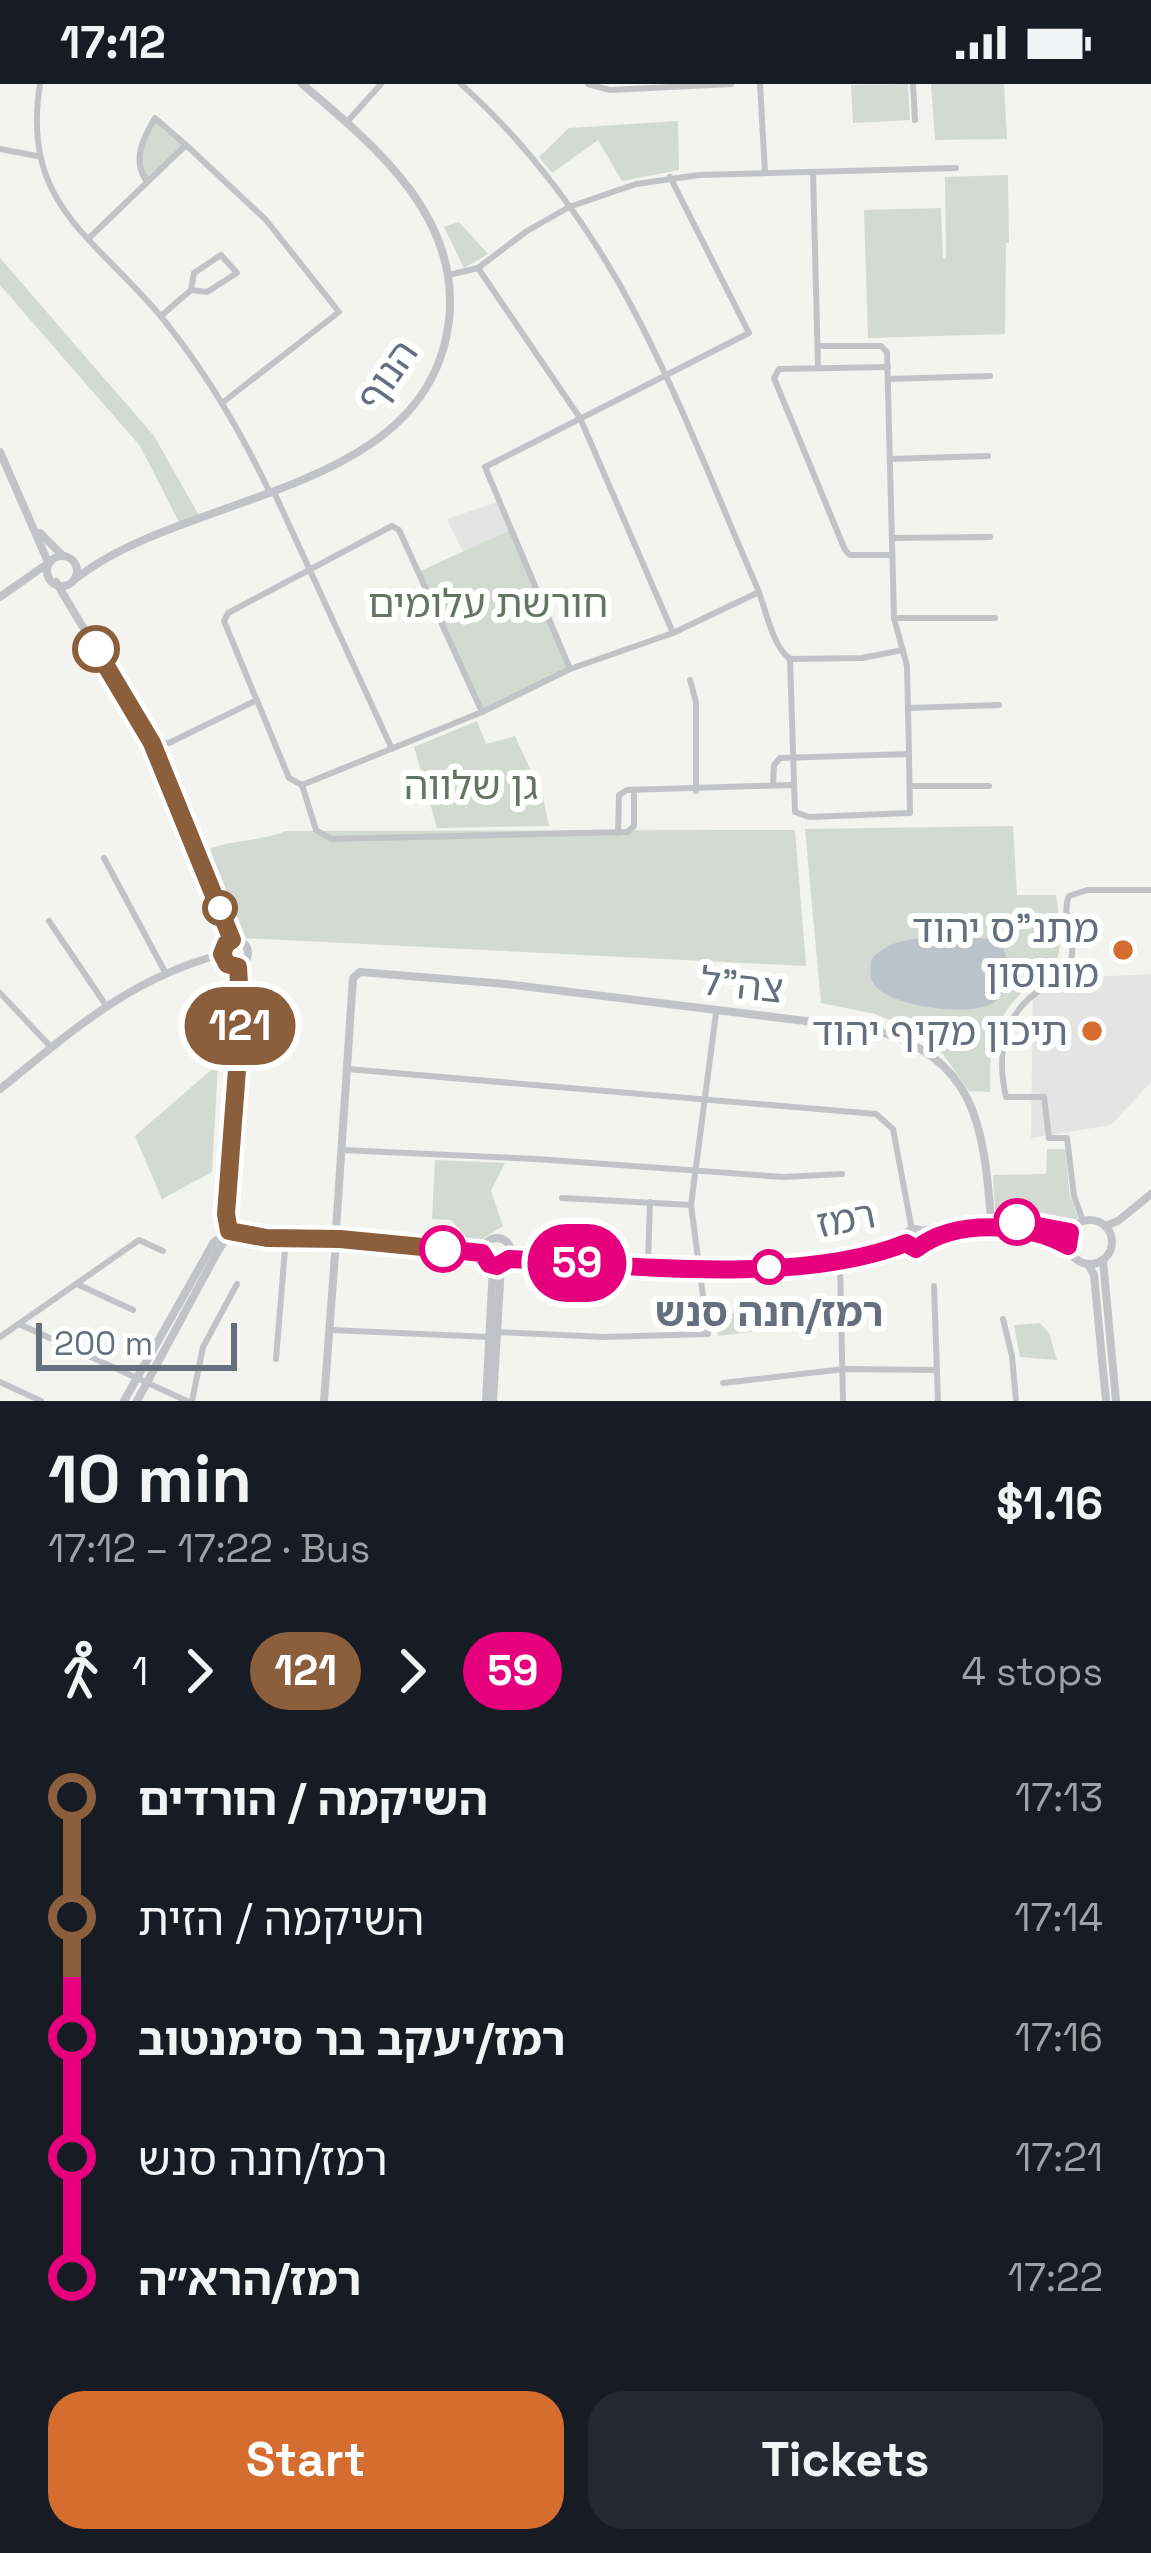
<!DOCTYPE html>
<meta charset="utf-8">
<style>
body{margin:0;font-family:"Space Grotesk","Noto Sans Hebrew",sans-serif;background:#242831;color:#f1f3f6;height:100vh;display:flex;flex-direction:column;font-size:45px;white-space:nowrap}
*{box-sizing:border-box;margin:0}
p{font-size:39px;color:#9ea1a6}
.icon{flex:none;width:66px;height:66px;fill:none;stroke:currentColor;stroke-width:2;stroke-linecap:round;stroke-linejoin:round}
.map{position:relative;height:1317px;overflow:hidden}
.sheet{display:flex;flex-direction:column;background:#171b24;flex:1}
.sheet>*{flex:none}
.badge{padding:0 24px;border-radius:39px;font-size:42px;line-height:78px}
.scale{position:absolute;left:36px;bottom:30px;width:201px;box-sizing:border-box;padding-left:12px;border:6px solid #656f7e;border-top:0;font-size:33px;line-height:42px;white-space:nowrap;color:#656f7e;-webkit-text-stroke:9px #fff;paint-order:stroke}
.map>.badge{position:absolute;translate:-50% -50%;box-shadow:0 0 0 6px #fff}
.legs{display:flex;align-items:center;gap:18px;height:132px;padding:0 48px;font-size:39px}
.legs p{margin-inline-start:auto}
.headline{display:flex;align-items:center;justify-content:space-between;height:204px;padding:0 48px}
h1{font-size:66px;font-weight:800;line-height:90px}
.primary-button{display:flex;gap:24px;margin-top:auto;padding:24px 48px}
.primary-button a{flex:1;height:138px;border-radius:36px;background:#d46d2f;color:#fff;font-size:48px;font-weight:800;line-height:138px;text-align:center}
.primary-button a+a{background:#242831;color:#f1f3f6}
ul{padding:0 48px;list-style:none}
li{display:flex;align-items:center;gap:42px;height:120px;font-size:45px}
li i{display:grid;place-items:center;width:18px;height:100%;margin:0 15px;background:currentColor}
li i::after{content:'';width:30px;height:30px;margin:-15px;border:9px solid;border-radius:50%;background:#171b24}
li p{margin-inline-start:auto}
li:first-child i{background:linear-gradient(#0000 50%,currentColor 0)}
li:last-child i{background:linear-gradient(currentColor 50%,#0000 0)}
.status{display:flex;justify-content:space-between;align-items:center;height:84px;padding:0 60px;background:#171b24;direction:ltr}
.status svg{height:33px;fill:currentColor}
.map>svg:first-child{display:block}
</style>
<div class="status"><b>17:12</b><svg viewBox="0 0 49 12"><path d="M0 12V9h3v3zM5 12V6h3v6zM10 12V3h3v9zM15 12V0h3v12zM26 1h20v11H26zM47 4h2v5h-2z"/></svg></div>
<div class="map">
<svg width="1151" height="1317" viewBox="0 0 1151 1317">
<rect width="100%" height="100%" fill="#f3f3f0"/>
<!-- built -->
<g fill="#e3e4e3">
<path d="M500 417 513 445 463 468 447 435Z"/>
<path d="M1151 890V998L1111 1041 1031 1054 1033 896Z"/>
</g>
<!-- green -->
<g fill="#d3dad1">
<path d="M908 0 910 36 853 39 851 1Z"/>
<path d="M931 0H1004L1007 55 935 56Z"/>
<path d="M155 34 186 61 146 96 139 86 146 50Z"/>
<path d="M678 37 679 86 622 97 598 56 552 89 539 73 569 44Z"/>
<path d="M1008 91 1009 159H1006L1005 250 868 254 864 126 941 124 943 174 946 175 945 93Z"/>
<path d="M459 138 488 170 464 184 444 143Z"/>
<path d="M0 174 154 352 201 435 181 442 140 362 0 201Z"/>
<path d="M513 445 570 585 482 628 418 488Z"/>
<path d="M477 637 486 660 515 652 543 713 549 742 437 744 414 663Z"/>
<path d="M1013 742 1017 811H1056C1073 917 1034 872 998 941 988 960 991 986 990 1008L969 1007 930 952 875 930 821 919 805 745Z"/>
<path d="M795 746 806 882 242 854 207 766C232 755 259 758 286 747Z"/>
<path d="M218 980 212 1088 162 1115 135 1052Z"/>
<path d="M1047 1065H1065L1070 1112 1078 1134 1069 1140 995 1126 993 1091 1046 1090Z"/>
<path d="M435 1076 505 1079 491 1107 503 1142 473 1161 451 1136 432 1135Z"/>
<path d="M834 1223 835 1238 718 1252 714 1230Z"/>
<path d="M1040 1239 1049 1249 1057 1276 1020 1273 1014 1241Z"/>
</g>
<!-- water -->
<path fill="#bcc4cb" d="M978 854 999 856C1006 867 1009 879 1007 893 1005 902 1003 912 995 918 972 934 895 923 876 903 869 895 870 886 871 876 893 847 945 854 978 854Z"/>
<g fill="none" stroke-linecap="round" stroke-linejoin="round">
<!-- minor -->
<g stroke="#c1c3c7" stroke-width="6">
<path d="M40 0C20 122 96 153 163 235 205 287 241 348 270 409"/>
<path d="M461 0C530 62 590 143 633 225 680 314 716 409 756 501 766 523 771 561 790 575L795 728 809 733 910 729 909 670"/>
<path d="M588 0 610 6 731 0"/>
<path d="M760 0 765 89"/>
<path d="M913 0 915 36"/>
<path d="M347 38 381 0"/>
<path d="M0 65 37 72"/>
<path d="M813 88 818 283"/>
<path d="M146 96C132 75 143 54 155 34L186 61"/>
<path d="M88 155 186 61 266 136 339 228 222 319"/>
<path d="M478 184 580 334 673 549"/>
<path d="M449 191 478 184 527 147 569 123 636 100 699 91 956 84"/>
<path d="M161 232 191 206 207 208 237 189 221 171 194 189 191 206"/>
<path d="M888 283 779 285 774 294 845 466 850 471H892"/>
<path d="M888 295 990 292"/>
<path d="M890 375 988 372"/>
<path d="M274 408 392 665"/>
<path d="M892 454 990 453"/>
<path d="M894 534H995"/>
<path d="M790 575 862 574 903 566"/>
<path d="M570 585 485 383 749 249 670 93"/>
<path d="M690 596 696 618V707"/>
<path d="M908 624 999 621"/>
<path d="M152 659H169L257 616"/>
<path d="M302 701 289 694 224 537 228 529 392 442 399 446 482 628"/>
<path d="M302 701 482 628 570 585 673 549 759 508"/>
<path d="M302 701 316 746 331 755 627 748 634 742V706"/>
<path d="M773 701 774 681 780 674 909 670 907 582 894 534 887 268 881 262H818"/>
<path d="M910 702H989"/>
<path d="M618 749 619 711 627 706 792 701"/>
<path d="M104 774 165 888"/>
<path d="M49 837 105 920"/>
<path d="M0 909 50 962"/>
<path d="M347 985 876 1030 893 1045 912 1146"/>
<path d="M342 1066 536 1075 783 1093 842 1090"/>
<path d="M562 1114 691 1121"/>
<path d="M1083 1137 1074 1112 1067 1054H1049L1044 1013H1006C997 973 1002 934 1036 909 1045 902 1061 897 1067 886 1082 862 1059 834 1069 812L1087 806H1151"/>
<path d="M840 1179 843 1317"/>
<path d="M648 1180 650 1118"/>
<path d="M77 1200 133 1226"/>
<path d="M934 1202 938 1317"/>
<path d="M1003 1235 1012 1272 1016 1317"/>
<path d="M19 1240 187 1317"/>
<path d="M331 1246 489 1253"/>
<path d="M497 1248 604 1253 708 1250 691 1121 716 929"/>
<path d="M0 1253 139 1156 163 1167"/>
<path d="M276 1275 286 1153"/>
<path d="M0 1298 41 1317"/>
<path d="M723 1299 845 1285 935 1286"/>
<path d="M192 1317 203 1263 237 1200"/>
</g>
<!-- tertiary -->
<g stroke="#c1c3c7" stroke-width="8">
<path d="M0 368 48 478"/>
<path d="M40 449 63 472"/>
<circle cx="62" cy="487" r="15"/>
<path d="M78 493C189 407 429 411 449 236 461 132 374 61 302 0"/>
<path d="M56 498 152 659 232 857"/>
<path d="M0 513 47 480"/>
<circle cx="235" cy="869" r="13"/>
<path d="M238 883 241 933 226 1140 237 1151 333 1157"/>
<path d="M0 1005C74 946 128 895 222 870"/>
<circle cx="1090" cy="1158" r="22"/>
<path d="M1105 1142 1118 1137 1151 1110"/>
<path d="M236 1145 330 1150"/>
<circle cx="915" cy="1155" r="10"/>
<path d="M336 1146 353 894 360 888 506 900 870 945C976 973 983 1039 991 1135"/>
<path d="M920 1147 996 1135 1070 1148"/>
<circle cx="497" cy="1168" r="14"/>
<path d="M340 1155 482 1169"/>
<path d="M924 1156C975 1145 1020 1136 1068 1162"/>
<path d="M511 1166C639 1177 780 1192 905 1153"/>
<path d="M509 1175C625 1182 799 1202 906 1159"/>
<path d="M1103 1176 1116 1317"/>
<path d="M1088 1180 1094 1191 1106 1317"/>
<path d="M124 1317 214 1158 233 1145"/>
<path d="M137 1317 218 1167 225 1156 237 1151"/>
<path d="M324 1317 336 1157"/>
<path d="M486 1317 493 1182"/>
<path d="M493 1317 501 1182"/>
</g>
</g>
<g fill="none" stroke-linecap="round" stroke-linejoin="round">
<defs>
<path id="line-1" d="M96 565 152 659 232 856 226 860 222 870 227 880 238 883 241 933 226 1130 229 1147 267 1154 340 1155 443 1165"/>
<path id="line-2" d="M443 1165 482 1169 489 1180 497 1182 509 1175C625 1181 799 1202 906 1159L916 1165C954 1135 1025 1138 1068 1162L1070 1148 1017 1138"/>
</defs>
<!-- line-1 casing -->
<use href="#line-1" stroke="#fff" stroke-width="27"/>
<!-- line-2 casing -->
<use href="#line-2" stroke="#fff" stroke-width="27"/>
<!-- line-1 -->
<use href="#line-1" stroke="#8b5e3c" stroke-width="18"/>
<!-- line-2 -->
<use href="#line-2" stroke="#e6007e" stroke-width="18"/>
</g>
<!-- markers -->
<g fill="#fff" stroke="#8b5e3c" stroke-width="6">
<circle cx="96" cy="565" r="21"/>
<circle cx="220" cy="824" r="15"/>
</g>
<g fill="#d46d2f" stroke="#fff" stroke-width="4.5">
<circle cx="1123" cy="866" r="12"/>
<circle cx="1092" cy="947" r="12"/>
</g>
<g fill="#fff" stroke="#e6007e" stroke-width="6">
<circle cx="1017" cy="1138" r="21"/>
<circle cx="443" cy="1165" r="21"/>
<circle cx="769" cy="1183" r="15"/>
</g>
<g text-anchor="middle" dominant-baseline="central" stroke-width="12" stroke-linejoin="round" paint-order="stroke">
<!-- street labels -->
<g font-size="39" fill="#656f7e" stroke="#fff">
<text transform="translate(387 291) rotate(-55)">הנוף</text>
<text transform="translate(742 901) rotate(6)">צה"ל</text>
<text transform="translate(846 1135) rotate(-11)">רמז</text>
</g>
<!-- park labels -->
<g font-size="39" fill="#647663" stroke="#fff">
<text x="488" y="519">חורשת עלומים</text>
<text x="471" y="701">גן שלווה</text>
</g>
<!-- poi labels -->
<g font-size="39" fill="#656f7e" stroke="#fff" text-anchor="end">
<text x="1099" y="844">מתנ"ס יהוד<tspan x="1099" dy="45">מונוסון</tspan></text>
<text x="1068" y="947">תיכון מקיף יהוד</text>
</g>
<!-- stop labels -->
<g font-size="39" font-weight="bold" fill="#656f7e" stroke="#fff">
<text x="769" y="1228">רמז/חנה סנש</text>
</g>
</g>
</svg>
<div class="scale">200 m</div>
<b class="badge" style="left:240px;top:942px;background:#8b5e3c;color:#fff">121</b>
<b class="badge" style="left:577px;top:1179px;background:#e6007e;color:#fff">59</b>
</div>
<section class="sheet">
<div class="headline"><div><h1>10 min</h1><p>17:12 – 17:22 · Bus</p></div><b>$1.16</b></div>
<div class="legs"><svg class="icon" aria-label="walk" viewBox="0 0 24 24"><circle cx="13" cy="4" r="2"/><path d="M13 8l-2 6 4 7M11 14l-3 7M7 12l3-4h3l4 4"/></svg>1<svg class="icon" aria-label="forward" viewBox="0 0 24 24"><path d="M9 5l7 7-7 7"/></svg><b class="badge" style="background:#8b5e3c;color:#fff">121</b><svg class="icon" aria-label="forward" viewBox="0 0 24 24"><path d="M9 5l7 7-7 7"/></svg><b class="badge" style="background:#e6007e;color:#fff">59</b><p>4 stops</p></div>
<ul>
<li><i style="color:#8b5e3c"></i><b>השיקמה / הורדים</b><p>17:13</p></li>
<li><i style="color:#8b5e3c"></i><span>השיקמה / הזית</span><p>17:14</p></li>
<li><i style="color:#e6007e"></i><b>רמז/יעקב בר סימנטוב</b><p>17:16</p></li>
<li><i style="color:#e6007e"></i><span>רמז/חנה סנש</span><p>17:21</p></li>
<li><i style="color:#e6007e"></i><b>רמז/הרא״ה</b><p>17:22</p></li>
</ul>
<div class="primary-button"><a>Start</a><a>Tickets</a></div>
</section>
